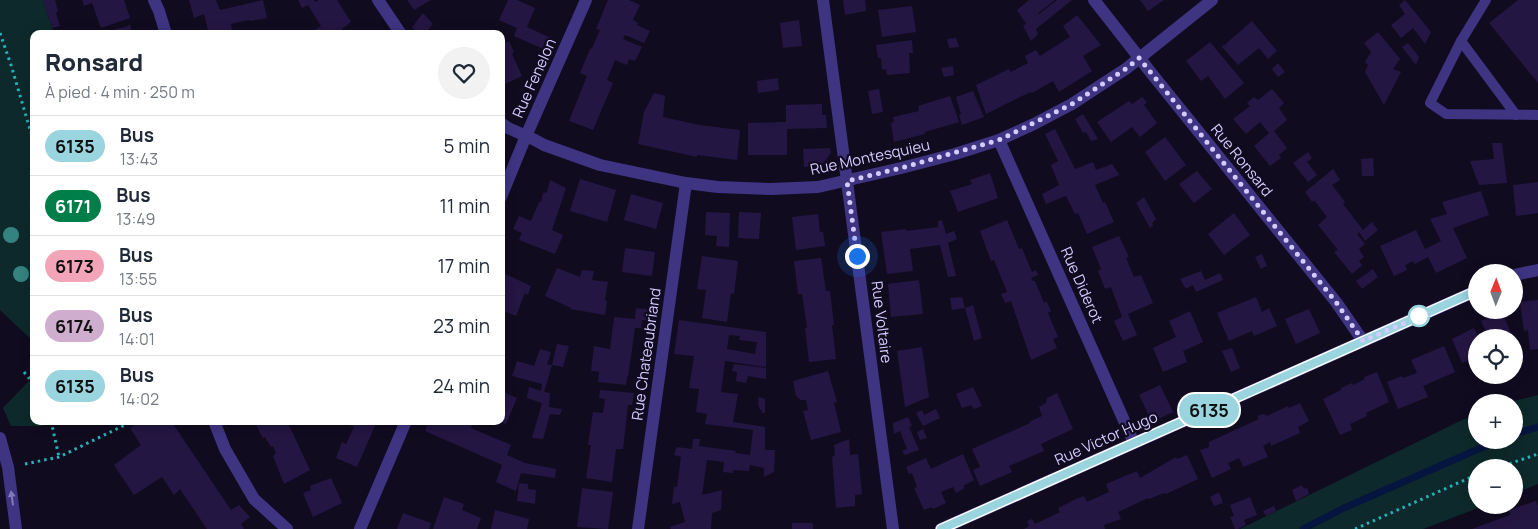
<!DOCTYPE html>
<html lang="fr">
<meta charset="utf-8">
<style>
body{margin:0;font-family:Manrope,sans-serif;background:#f2f2f3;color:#1f2937;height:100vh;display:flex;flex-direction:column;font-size:19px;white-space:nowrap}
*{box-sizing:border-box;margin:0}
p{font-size:16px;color:#747a83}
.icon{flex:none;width:28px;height:28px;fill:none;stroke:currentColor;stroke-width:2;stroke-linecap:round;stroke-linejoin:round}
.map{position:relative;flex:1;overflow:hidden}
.sheet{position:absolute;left:30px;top:30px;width:475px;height:395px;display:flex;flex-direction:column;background:#fff;border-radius:10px;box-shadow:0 2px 12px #0003}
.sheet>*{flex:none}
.badge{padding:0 10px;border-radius:16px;font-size:18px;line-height:32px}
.needle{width:32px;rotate:1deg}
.fabs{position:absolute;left:1468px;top:264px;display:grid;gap:10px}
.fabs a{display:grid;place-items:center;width:55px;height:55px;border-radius:50%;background:#fff;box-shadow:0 2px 12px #0003;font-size:25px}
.you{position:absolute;width:25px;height:25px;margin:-12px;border:4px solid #fff;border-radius:50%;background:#1a73e8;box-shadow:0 0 0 8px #1a73e833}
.map>.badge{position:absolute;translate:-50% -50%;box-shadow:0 0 0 2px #fff}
.round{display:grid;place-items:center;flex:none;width:52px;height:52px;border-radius:26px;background:#f2f2f3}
.overview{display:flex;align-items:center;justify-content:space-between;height:85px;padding:0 15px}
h1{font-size:24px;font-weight:800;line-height:38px}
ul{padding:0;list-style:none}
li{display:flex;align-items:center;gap:15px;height:60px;padding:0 15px;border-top:1px solid #e0e1e3}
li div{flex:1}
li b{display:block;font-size:19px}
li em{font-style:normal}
li .badge{min-width:55px;font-weight:700;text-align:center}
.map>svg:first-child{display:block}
</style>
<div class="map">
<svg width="1538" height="529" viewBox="0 0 1538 529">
<rect width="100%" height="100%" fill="#110b20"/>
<!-- green -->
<g fill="#0e292b">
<path d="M0 0H43L54 34H34V342L0 310Z"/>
<path d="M29 381 34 389V421H44L43 426H11L3 408Z"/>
<path d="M1538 395V484L1514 494V468H1476V505H1486L1423 529H1240L1462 420 1476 415V440H1514V402H1510Z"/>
</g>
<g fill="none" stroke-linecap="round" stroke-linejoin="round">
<!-- stream -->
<g stroke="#06153f" stroke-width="7">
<path d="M1514 434 1538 427"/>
<path d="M1303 529 1344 508 1499 440"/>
</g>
</g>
<!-- building -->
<g fill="#241642" fill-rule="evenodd">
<path d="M43 0H55L58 11 56 13 60 26 52 28Z"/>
<path d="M82 0H124L130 18 101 28 92 3 84 6Z"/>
<path d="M189 0H216L220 10 263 0 267 18 250 21 249 20 231 24 233 34H209L204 14 194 18Z"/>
<path d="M298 0H314L315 2 319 0H337L351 22 342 29 345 34H309L321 26 308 5 302 8Z"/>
<path d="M407 0H431L414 10Z"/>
<path d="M508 0H517L535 8 527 27 553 39 548 51 514 36 517 28 499 20Z"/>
<path d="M608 0H629L640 5 633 20 638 23 637 25 650 31 644 43 625 35 623 39 642 47 635 61 629 59 627 65 615 60 607 80 613 83 593 130 569 121 587 76 580 73 590 49 592 48 600 30 596 29Z"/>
<path d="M843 0H865L866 11 845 15Z"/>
<path d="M1029 0H1055L1038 13 1039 14 1057 0H1072L1036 29 1038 34 1031 41 1023 26 1026 24 1017 10Z"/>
<path d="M1140 0H1164L1148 11Z"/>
<path d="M1405 0 1431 32 1425 44 1413 28 1401 38 1391 25 1405 14 1399 5Z"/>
<path d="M1518 0H1538V83L1489 23Z"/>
<path d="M912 6 916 32 882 37 878 10Z"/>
<path d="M423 13 433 24 425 34H417L412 27Z"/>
<path d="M1077 15 1101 45 1083 56 1092 71 1059 92 1053 81 1032 93 1031 92 1022 96 986 114 976 85 1009 69 1011 72 1028 63 1025 56 1036 50 1040 56 1070 37 1063 26Z"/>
<path d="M799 20 802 46 783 48 780 23Z"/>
<path d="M1252 21 1277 51 1268 59 1259 48 1238 65 1222 47Z"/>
<path d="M130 25 133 34H104V33Z"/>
<path d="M1378 32 1400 59 1393 69 1401 72 1384 105 1365 72 1368 65 1365 62 1371 52 1364 43Z"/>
<path d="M956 38 959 47 949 48 947 39Z"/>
<path d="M912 40 913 53H909L910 73 887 75 886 69 882 70 881 58H878L876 45Z"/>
<path d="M509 41 514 52 512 54 522 76 501 86V45Z"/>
<path d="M1210 42 1244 83 1225 99 1208 76 1201 81 1186 61Z"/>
<path d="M1408 43 1419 57 1416 65 1402 47Z"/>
<path d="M1278 63 1285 72 1278 77 1272 69Z"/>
<path d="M953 66 954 75 944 77 941 68Z"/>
<path d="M778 78 779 90 758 93 757 81Z"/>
<path d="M879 89 883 112 872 114 868 91Z"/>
<path d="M1272 89 1284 103 1279 108 1287 120 1274 131 1287 148 1279 155 1281 158 1270 166 1254 146 1269 133 1260 122 1246 134 1233 119 1250 106 1247 103 1254 97 1258 100Z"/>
<path d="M973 91 984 117 962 125 959 115 961 114 956 97Z"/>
<path d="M654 93 665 96 663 117 699 125 740 130 737 160 697 155V157L638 144 644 112Z"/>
<path d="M950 96 959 122 925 132V134L894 142 891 123 894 122 893 117 919 111 918 106Z"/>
<path d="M1142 97 1147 102 1144 105 1157 123 1140 137 1132 127 1111 142 1097 122 1129 101 1132 104Z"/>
<path d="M822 104V115H826L827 128 787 129V155H748V123L786 122V105Z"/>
<path d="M1083 114 1098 139 1091 141 1086 132 1083 133 1075 119Z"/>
<path d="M1055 129 1075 169 1093 162 1096 170 1112 164 1118 173 1119 175 1095 185 1103 203 1105 202 1114 222 1087 234 1078 213 1075 214 1066 196 1046 204 1042 194 1059 185 1051 165 1058 161 1045 134Z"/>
<path d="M1165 137 1186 165 1165 181 1145 152Z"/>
<path d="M1492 143H1502L1507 183 1479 185 1470 161 1494 159Z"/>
<path d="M830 148 831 153 821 166 804 167 803 149Z"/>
<path d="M1308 152 1312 158 1307 162 1317 175 1308 182 1293 163Z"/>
<path d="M1373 158 1374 176H1362L1361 159Z"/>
<path d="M1333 169 1340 180 1332 185 1345 202 1343 204 1363 230 1372 222 1378 230 1365 241 1359 232 1357 234 1365 244 1359 249 1364 257 1359 261 1362 265 1352 274 1334 252 1338 250 1318 225 1327 217 1314 200 1312 202 1305 192Z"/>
<path d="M1197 171 1212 189 1194 203 1179 184Z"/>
<path d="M990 173 998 198 958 212 950 191 972 184 970 180Z"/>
<path d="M580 179 616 190 607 222 570 211Z"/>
<path d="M550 180 566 188 552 230 563 235 555 254 519 240 522 233 513 229 519 216 531 221 539 202H541L543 193 547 192Z"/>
<path d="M1538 182V213L1516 216 1513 185Z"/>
<path d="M1481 191 1489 215 1453 228 1467 258 1436 273 1428 257 1415 264 1413 261 1405 265 1407 270 1394 276 1380 246 1416 230 1425 249 1441 241 1430 219 1447 214 1442 202Z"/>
<path d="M631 194 663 203 656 229 624 220Z"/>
<path d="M1144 197 1156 219 1152 223 1153 226 1150 228 1136 203Z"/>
<path d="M706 212 730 213 729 247 716 246 717 236 705 235Z"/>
<path d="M739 212 761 213 759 239 738 238Z"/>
<path d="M1234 213 1250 235 1224 255 1208 234Z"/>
<path d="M818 214 820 232H823L825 246 796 250 792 217Z"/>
<path d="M942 220 946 234 954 231 957 239 948 243 956 276 948 277 940 245 910 249 913 271 887 274 881 232 906 229V231L938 227V221Z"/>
<path d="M1007 220 1019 249 1022 248 1032 272 1036 270 1038 275 1031 278 1033 281H1035L1044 303 1047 302 1051 311 1048 313 1058 337 1053 339 1057 348 1031 360 1011 301 1005 303 1001 294 1007 292 994 260 991 261 980 231Z"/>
<path d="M1119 236 1129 257 1126 258 1134 277 1141 275 1153 303 1128 314 1137 335 1123 341 1114 321 1122 317 1111 287 1105 289 1098 271 1101 269 1092 247Z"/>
<path d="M625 248 655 252 652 276 622 272Z"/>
<path d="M1262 254 1267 266 1261 269 1255 257Z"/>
<path d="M702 256 738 261 734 294 731 293 727 322 702 318 706 290 697 289Z"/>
<path d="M821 258 826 291H830L834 325H832L836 359 809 362 805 328H807L802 294H798L794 261Z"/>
<path d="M557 268 580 277 582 270 594 271 592 280 608 282 606 293 605 300 607 301 605 315 570 309 571 308 545 296Z"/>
<path d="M1373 269 1378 277 1362 289 1356 281Z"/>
<path d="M1201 271 1205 280 1220 273 1223 280 1196 292 1193 285 1186 289 1180 279Z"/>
<path d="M503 273 531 286 528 295 525 293 516 316 501 310V276Z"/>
<path d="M919 280 923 314 891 317 888 284Z"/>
<path d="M962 297 965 308 952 310 950 298Z"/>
<path d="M1256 297 1262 312 1269 308 1277 326 1254 336 1252 331 1229 341 1217 313Z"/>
<path d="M1538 300V349L1530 350 1528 330 1524 331 1520 302Z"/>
<path d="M973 305 982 338 974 341 965 308Z"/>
<path d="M636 308 655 310 654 321 642 320 641 328H635L628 377H627L626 385 598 382 599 372 591 371 594 346 610 349 614 317 635 319Z"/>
<path d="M1309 309 1320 333 1296 344 1285 319Z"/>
<path d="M1190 311 1203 342 1183 351 1187 362 1163 372 1153 348 1176 337 1169 321Z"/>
<path d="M1502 312 1513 338H1489L1481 321Z"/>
<path d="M679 320 766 332V367L725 361 721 392 738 394 733 422 765 427V450H775L774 472 764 477V468L750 465 749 471 733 470V473L723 472 724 462 707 460 702 495 722 490 721 510 712 513 711 529H671L670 527 685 522 680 502 672 504 674 487H677L681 457 674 455 676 449 677 447 692 449 693 439H700L699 446 736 451 735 453 750 455 753 430 705 424 707 414 696 412 699 389 689 388 694 356 674 354ZM729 335 740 336 739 340 757 342 755 354 727 349Z"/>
<path d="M1474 328 1479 338H1476V357L1462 363 1452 339Z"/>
<path d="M557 344 569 346 563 367 552 365Z"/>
<path d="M1444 346 1455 372 1423 386 1428 397 1398 409 1387 382 1402 376 1403 378 1417 373 1411 360Z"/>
<path d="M922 347 929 397 905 407 897 351Z"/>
<path d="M1232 348 1240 368 1231 372 1222 351Z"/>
<path d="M540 349 551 352 547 365H552L544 392 550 393 549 407 562 409 560 415 550 414 543 439 532 438 542 403 527 398 529 387 541 391 542 384 512 376 517 361 534 366Z"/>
<path d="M734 364 766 368V379L748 376 746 383 736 381 737 372 732 371Z"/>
<path d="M828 371 837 402 834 403 841 432 811 440 803 411 808 410 806 400H801L796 396 793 381Z"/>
<path d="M1377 372 1389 402 1366 413 1367 416 1350 424 1352 430 1340 435 1323 399 1341 390V388L1352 383 1353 385 1365 379 1364 377Z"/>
<path d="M1160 385 1173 412 1152 422 1139 395Z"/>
<path d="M973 387 982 406 974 409 971 405 962 408 956 394Z"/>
<path d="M600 390 634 393 632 405H628L623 449H616L612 482 586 478 591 445H588L593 412 603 413 605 399 599 398Z"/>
<path d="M501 391 517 398 506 424 501 422Z"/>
<path d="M1057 393 1073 429 1041 444 1044 451 1009 466 1012 472 980 486 973 470 980 467 972 449 1030 423 1029 422 1042 416 1039 407 1046 403 1047 398Z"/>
<path d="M759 397 765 399V413H762V410H760L758 404Z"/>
<path d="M1300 403 1309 421 1298 427 1300 433 1271 446 1270 442 1263 446 1268 457 1243 467 1239 458 1228 463 1231 469 1212 478 1200 450 1209 447V442L1259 419 1257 416 1264 414 1267 416 1288 406 1289 408Z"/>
<path d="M936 409 940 418 923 426 916 413 922 410 924 415Z"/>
<path d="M908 417 912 426 909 427 919 450 905 455 902 451 907 449 900 431 894 434 893 423Z"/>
<path d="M140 421H171L231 510 239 505 250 517 241 524 244 529H207L180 489 174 495 162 477 134 495 114 465 141 445 130 428Z"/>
<path d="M259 421H287L310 470 284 484 273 456 276 453 273 446 271 447 265 437 263 438 260 433 255 422Z"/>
<path d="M339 421H377L357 467 336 458 342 442 346 444 354 427Z"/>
<path d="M429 421H465L472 424 471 428 511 445 507 455 525 463 556 469 555 478 521 473 516 491 496 482 502 465 425 431Z"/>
<path d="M923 429 927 438 920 440 917 432Z"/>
<path d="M849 439 850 455 858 454 862 494 855 495V506L836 508 832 457 835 455 834 445Z"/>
<path d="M963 454 974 480 963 486 965 488 956 493 953 487 941 492 946 503 933 509 932 507 924 510 914 488 917 487 912 473 909 474 906 467 926 458 931 469Z"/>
<path d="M1187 455 1198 479 1166 494 1164 493 1149 499 1148 498 1118 512 1121 519 1104 525 1105 529H1024L1029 526 1027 521 1032 519 1035 524 1060 512 1058 508 1076 499 1084 496 1087 502 1109 492 1106 484 1137 471 1140 478 1176 457 1177 459Z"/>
<path d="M331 478 342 503 313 517 303 493 311 490 310 486Z"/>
<path d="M519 483 528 484V489L536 490 535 504 517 501Z"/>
<path d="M1302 485 1304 489 1307 488 1309 494 1296 501 1292 490Z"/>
<path d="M582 488 613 492 608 529 577 527Z"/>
<path d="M1219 492 1223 503 1214 506 1210 497Z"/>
<path d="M444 497 464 504 462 510 481 518 477 529H433Z"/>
<path d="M1250 497 1257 515 1244 520 1246 525 1238 529H1235L1230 517 1234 516 1230 505Z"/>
<path d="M1536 501 1538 506V529H1472L1510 515 1509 510Z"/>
<path d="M1274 506 1276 511 1266 516 1263 511Z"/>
<path d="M495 510 529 519 527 529H491Z"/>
<path d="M403 513 431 523 429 529H397Z"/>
<rect x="792" y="523" width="21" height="6"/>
</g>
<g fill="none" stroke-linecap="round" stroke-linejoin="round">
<!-- path -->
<g stroke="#26b2b8" stroke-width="3" stroke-dasharray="2.5 4" stroke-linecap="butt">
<path d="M0 33 11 65 34 143"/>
<path d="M24 372 34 384"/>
<path d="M51 421 59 457"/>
<path d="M25 464 59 457 133 421"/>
<path d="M1497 468 1538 454"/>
<path d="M1355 529 1476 475"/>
</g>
<!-- lane -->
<g stroke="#3e3482" stroke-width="10">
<path d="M1486 0 1461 41 1430 103 1446 114 1538 115"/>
<path d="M1461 41 1516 115"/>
</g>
<!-- street -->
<g stroke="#3e3482" stroke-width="12">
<path d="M154 0 159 11 166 34"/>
<path d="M378 0 401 34"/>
<path d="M823 0 893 529"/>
<path d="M1094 0 1152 74 1336 302 1363 341"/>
<path d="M501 123 508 128 535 140 544 145 600 165 686 183 718 187 771 189 818 187 901 168 955 154 999 140 1034 124 1072 104 1127 68 1212 0"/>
<path d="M999 140 1134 443"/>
<path d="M501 197 526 136 586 0"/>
<path d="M1514 275 1538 270"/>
<path d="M214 421 225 449 254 499 287 529"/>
<path d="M0 438 8 467 16 529"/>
<path d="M360 529 406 421"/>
<path d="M638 529 686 183"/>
<path d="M941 529 1476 291"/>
</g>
</g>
<!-- trees -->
<g fill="#348380">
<circle cx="11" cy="235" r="8"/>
<circle cx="21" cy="274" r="8"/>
</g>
<!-- one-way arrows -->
<defs><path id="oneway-solid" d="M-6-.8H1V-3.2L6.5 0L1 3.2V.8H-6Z" transform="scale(1.25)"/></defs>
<use fill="#8278ba" href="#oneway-solid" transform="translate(12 498) rotate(-98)"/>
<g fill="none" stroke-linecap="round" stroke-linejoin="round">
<defs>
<path id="line" d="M941 529 1476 291"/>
</defs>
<!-- line casing -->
<use href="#line" stroke="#fff" stroke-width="11"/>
<!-- line -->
<use href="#line" stroke="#99d4df" stroke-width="8"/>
<!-- walk -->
<path stroke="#d6cbff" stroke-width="5" stroke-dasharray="0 9" d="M857 256 847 181 901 168 999 140 1072 104 1127 68 1139 58 1336 302 1363 341 1425 314 1419 316"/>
</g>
<!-- markers -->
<circle fill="#fff" stroke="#99d4df" stroke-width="2.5" cx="1419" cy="316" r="10"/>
<g text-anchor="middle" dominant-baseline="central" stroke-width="4.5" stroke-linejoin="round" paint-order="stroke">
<!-- street labels -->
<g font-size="15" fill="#d6cbff" stroke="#110b20">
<text transform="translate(534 78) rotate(-66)">Rue Fenelon</text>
<text transform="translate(870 157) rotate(-12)">Rue Montesquieu</text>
<text transform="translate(1242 160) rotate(51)">Rue Ronsard</text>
<text transform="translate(1082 285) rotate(66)">Rue Diderot</text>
<text transform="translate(882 322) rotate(83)">Rue Voltaire</text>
<text transform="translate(646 354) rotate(-82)">Rue Chateaubriand</text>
<text transform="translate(1106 438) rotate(-24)">Rue Victor Hugo</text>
</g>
</g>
</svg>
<div class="fabs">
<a><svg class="needle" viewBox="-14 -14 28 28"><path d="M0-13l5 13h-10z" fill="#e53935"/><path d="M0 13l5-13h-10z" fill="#747a83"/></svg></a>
<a><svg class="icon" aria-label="locate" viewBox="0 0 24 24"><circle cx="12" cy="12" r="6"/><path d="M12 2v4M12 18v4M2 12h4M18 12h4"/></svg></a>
<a>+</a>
<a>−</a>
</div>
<div class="you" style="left:857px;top:256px"></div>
<b class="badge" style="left:1209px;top:410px;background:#99d4df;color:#111">6135</b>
<section class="sheet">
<div class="overview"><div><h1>Ronsard</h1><p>À pied · 4 min · 250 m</p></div><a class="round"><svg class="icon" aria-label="heart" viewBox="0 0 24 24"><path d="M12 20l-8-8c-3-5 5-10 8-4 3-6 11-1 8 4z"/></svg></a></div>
<ul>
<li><span class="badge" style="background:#99d4df;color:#111">6135</span><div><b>Bus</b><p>13:43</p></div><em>5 min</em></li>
<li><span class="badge" style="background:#007e49;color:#fff">6171</span><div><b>Bus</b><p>13:49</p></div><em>11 min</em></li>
<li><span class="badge" style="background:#f2a5b7;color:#111">6173</span><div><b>Bus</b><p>13:55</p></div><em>17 min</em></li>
<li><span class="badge" style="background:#ceadcf;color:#111">6174</span><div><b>Bus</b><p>14:01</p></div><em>23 min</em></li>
<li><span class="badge" style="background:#99d4df;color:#111">6135</span><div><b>Bus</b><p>14:02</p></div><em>24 min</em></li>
</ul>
</section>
</div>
